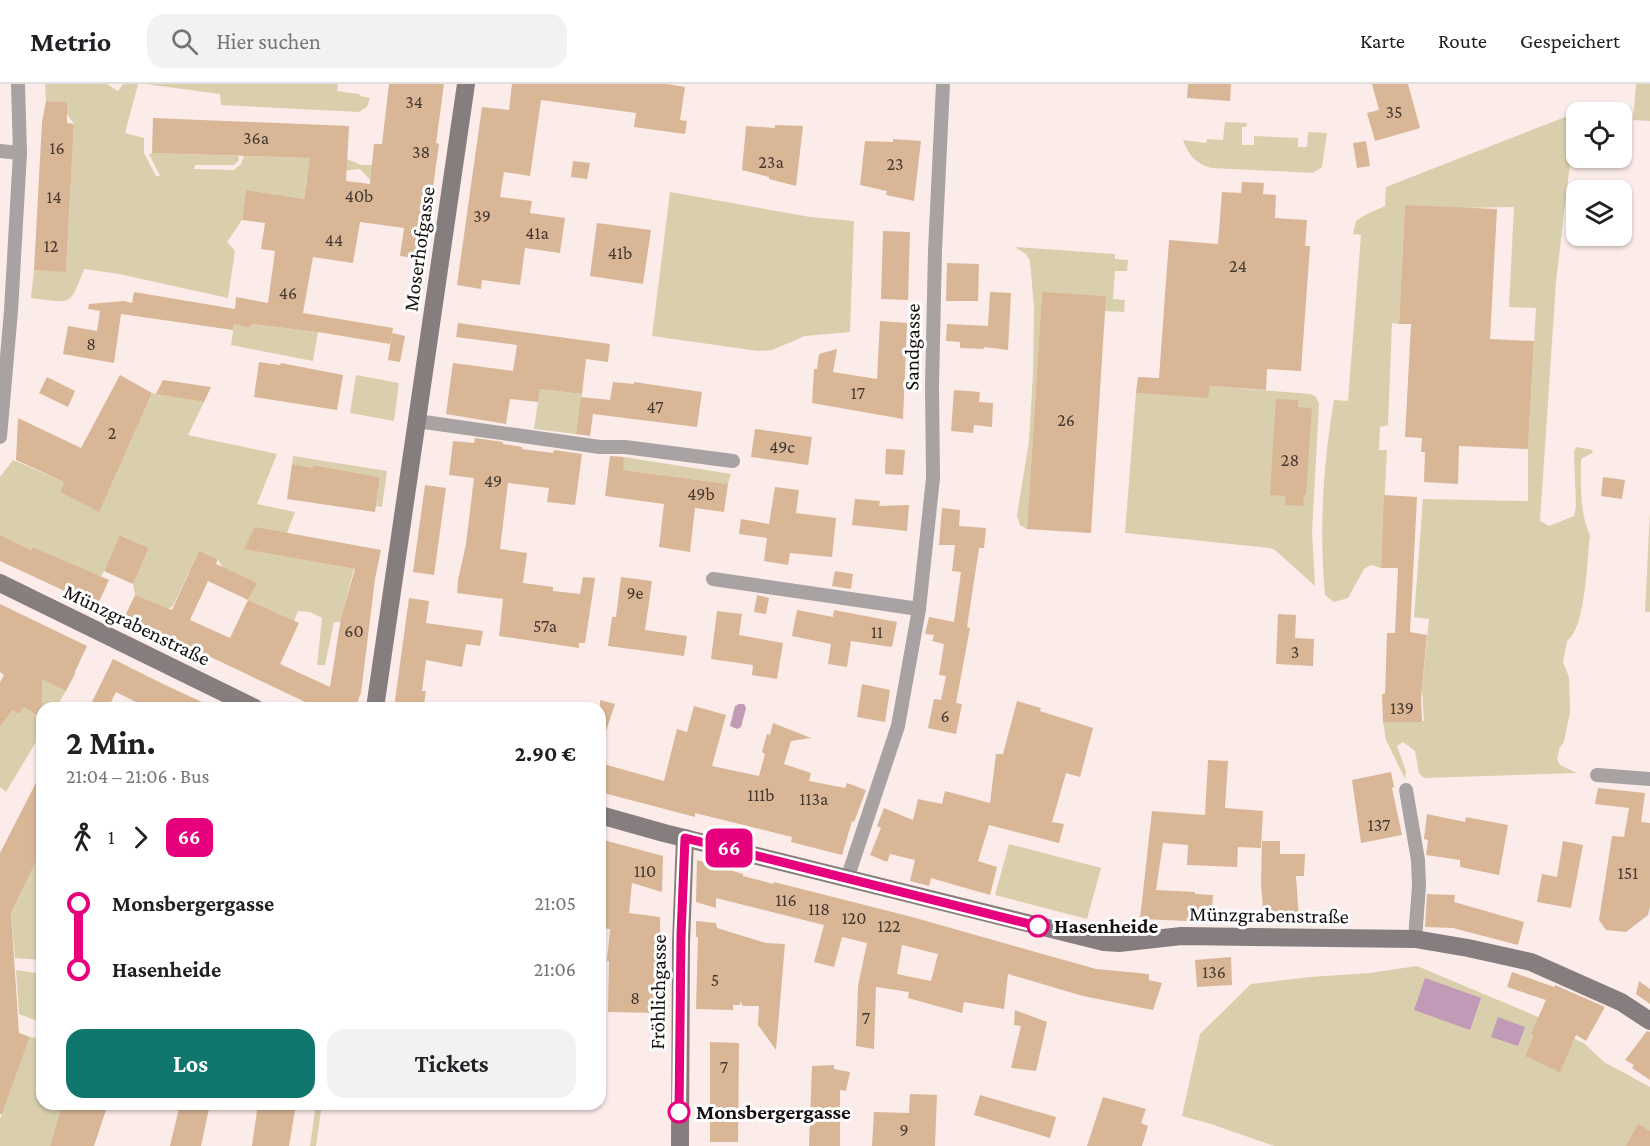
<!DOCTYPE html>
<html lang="de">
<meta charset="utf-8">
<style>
body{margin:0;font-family:"Crimson Pro",serif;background:#f2f2f2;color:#202124;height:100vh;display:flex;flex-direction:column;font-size:22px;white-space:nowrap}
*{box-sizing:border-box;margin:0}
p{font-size:20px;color:#757577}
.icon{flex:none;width:33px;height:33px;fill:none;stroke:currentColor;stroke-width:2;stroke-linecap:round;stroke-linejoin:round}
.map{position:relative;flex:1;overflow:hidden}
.side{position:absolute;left:36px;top:618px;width:570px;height:408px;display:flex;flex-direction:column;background:#fff;border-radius:18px;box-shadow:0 2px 4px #0004}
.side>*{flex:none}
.badge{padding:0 12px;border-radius:9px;font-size:21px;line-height:39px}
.controls{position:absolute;left:1566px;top:18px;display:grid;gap:12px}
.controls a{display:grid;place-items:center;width:66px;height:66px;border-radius:12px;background:#fff;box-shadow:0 2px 4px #0004;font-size:30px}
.map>.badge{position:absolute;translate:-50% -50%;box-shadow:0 0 0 3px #fff}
.legs{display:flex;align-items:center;gap:9px;height:66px;padding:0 30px;font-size:20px}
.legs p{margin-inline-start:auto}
.head{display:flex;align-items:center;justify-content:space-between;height:102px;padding:0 30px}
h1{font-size:33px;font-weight:700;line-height:45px}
.button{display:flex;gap:12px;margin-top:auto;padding:12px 30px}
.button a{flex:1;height:69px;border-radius:18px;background:#0f766e;color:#fff;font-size:24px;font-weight:700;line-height:69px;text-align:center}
.button a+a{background:#f2f2f2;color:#202124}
ul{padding:0 30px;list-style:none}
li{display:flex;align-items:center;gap:21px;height:66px;font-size:22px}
li i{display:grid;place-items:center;width:9px;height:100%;margin:0 8px;background:currentColor}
li i::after{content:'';width:15px;height:15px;margin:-8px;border:4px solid;border-radius:50%;background:#fff}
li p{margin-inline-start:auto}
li:first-child i{background:linear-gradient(#0000 50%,currentColor 0)}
li:last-child i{background:linear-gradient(currentColor 50%,#0000 0)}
header{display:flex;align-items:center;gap:36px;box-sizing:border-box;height:84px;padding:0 30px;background:#fff;border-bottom:2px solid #e0e0e0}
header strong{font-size:28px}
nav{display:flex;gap:33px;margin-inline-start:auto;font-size:21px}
.search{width:420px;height:54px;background:#f2f2f2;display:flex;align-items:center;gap:15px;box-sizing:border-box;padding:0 21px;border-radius:18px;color:#757577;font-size:22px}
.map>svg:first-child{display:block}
</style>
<header>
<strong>Metrio</strong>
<div class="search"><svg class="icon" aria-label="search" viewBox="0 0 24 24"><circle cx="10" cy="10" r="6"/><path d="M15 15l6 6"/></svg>Hier suchen</div>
<nav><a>Karte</a><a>Route</a><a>Gespeichert</a></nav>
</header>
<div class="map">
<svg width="1650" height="1062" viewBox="0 0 1650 1062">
<rect width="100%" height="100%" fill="#fbece9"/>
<!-- green -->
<g fill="#d9cfad">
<path d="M45 0H107L118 7 123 0H138L125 49 144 54V69L156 92H160L149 70 152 69 238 72 239 76 234 81H195L194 85 234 86 241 80 244 72 347 75 361 81H380L371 97 360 85 324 89 322 93 307 92 304 115 246 106 242 136 227 158 235 167 228 214 119 190 84 185C69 224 72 219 31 214L34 186 66 187 74 40 67 30V18L46 17Z"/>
<path d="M145 0H338L337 7 359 10 360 12 370 14 367 23 359 28 221 21 220 10Z"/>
<path d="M1636 0H1650V37L1633 36Z"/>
<path d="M1576 28 1556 198 1540 437 1549 442 1574 432 1576 423 1574 368 1576 363 1593 366 1592 369 1581 375C1581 401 1579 427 1590 451 1587 475 1586 544 1567 557L1563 578 1569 593 1570 628 1564 658 1560 663 1557 675 1560 681 1577 689 1424 694 1419 689 1415 667 1403 658 1397 662 1406 687 1405 695 1386 656 1383 638 1424 637 1422 605 1429 535 1414 533 1423 415 1528 417V365L1536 224 1509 223 1514 123 1461 124 1405 121 1399 240 1392 239 1388 341 1380 343 1379 366H1387L1381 484 1371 481 1364 485 1348 514 1334 518 1325 511C1319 445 1323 381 1334 316L1348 317 1361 151 1353 150 1356 137 1367 130 1385 122 1386 103 1578 28Z"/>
<path d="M1225 38 1247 39 1246 43H1242V61H1254V52L1298 54V63H1307L1308 48 1327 49 1322 83 1313 89 1212 84C1196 80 1189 72 1183 56L1206 59 1207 55 1223 56Z"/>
<path d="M670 108 810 133 854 137 850 248 805 252 772 266 758 267 652 252Z"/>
<path d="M1015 163 1115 170V175L1128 176 1127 187H1115L1113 215 1125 216 1124 228 1105 227 1106 212 1042 209 1027 445 1020 441 1017 431 1029 357 1033 290 1034 224 1030 177 1026 170Z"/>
<path d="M234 240 250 244 252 240 318 248 313 277 231 261Z"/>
<path d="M356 291 399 299 394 337 350 329Z"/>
<path d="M1210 302 1311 310 1316 313 1319 320 1312 447 1315 502 1275 466 1270 464 1125 449 1136 309 1207 313Z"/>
<path d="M540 305 582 310 576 350 534 345Z"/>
<path d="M152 309 204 318 188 351 277 370 257 420 295 428 287 449 245 464 354 485 340 538H334L325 581H317L322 534 310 528 298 527 294 537 248 516 256 499 222 483 218 475 199 467 173 522 168 525 135 511 133 500 149 464 121 451 101 493 33 463 31 466 0 451V393L13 376 64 398 60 408 99 427Z"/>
<path d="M293 372 387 387 382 423 376 422 380 393 314 381 313 384 292 380Z"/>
<path d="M624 373 731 390 728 400 630 387 619 410Z"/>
<path d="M1650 426V528H1645Z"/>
<path d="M41 571 76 589 56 624H42V648L6 708 0 703V627L12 626 19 630 32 612Z"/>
<path d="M1009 760 1101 784 1087 835 995 811Z"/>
<path d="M39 771 42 773V876L15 874 11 829Z"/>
<path d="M1417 882 1555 940 1554 944 1585 960 1604 978 1650 1003V1062H1274L1211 1040 1182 1032 1200 950 1251 900 1310 893 1370 889Z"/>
<path d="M16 886 42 890V939L19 930Z"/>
<path d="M30 953 42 955V1020H62L50 1062H0V1035Z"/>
<path d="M316 1020H322L316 1062H310Z"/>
</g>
<!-- water -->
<g fill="#c09ab6">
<path d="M739 620H744L746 624 741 643 737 645 730 642 735 622Z"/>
<path d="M1425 894 1481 914 1470 946 1414 926Z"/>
<path d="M1498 933 1525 943 1518 962 1491 953Z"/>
</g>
<!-- building -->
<g fill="#d9b696" fill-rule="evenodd">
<path d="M389 0H444L436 59 439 60 423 175 400 172 404 144 360 138 353 179 313 173 303 229 393 244 390 260 318 248 252 240 250 244 234 240 233 246 121 230 114 279 63 270 68 242 97 247 100 227 88 225 89 220 124 217 132 219 134 208 235 225 236 213 268 219 275 167 261 165 265 139 242 136 246 106 304 115 310 74 152 69 153 34 349 42 346 97 370 100 374 60H382Z"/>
<path d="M512 0H667L685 3 680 36 687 37 685 50 634 43 636 29 541 16 530 92 504 88 500 113 532 117 530 129 565 134 560 169 525 164 520 201 482 196 481 205 457 201 482 23 509 26Z"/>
<path d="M1188 0H1231L1230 17 1187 14Z"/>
<path d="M1372 0H1408L1420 44 1375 57 1367 29 1379 26Z"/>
<path d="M46 17 67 18V39L74 40 66 188 34 186 42 38Z"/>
<path d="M775 41 803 42 796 102 769 95V93L742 86 746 42 775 44Z"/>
<path d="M893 55 921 57 914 117 886 111 887 107 860 101 865 57 893 58Z"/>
<path d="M1366 57 1370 82 1357 84 1353 59Z"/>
<path d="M573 77 590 79 587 95 571 93Z"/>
<path d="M1242 98 1264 99 1263 110 1276 111 1275 134 1307 136 1305 162H1310L1301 287 1267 285 1266 306 1210 302 1208 314 1136 309 1138 293 1159 294 1169 156 1218 160 1222 108 1241 109Z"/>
<path d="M1405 121 1497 125 1490 255 1534 257 1528 365 1459 362 1458 400 1424 398 1425 368H1421L1422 354 1405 353 1411 240H1399Z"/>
<path d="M597 139 651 146 643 200 590 192Z"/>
<path d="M883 147 910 148 908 216 881 215Z"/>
<path d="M947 179 979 180 978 217H946Z"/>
<path d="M990 208 1011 209 1008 266 984 263V265L960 264V258L946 257 947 240 988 242Z"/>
<path d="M1042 208 1106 212 1091 449 1027 445Z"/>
<path d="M880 237 907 239 903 335 812 319 814 285H817L819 270 837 265 833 288 877 295Z"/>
<path d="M458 239 610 260 608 278 586 275 582 310 540 305 538 318 510 315 506 340 446 330 453 279 513 287 517 261 456 253Z"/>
<path d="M392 249 405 252 400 278 388 276Z"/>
<path d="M259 278 280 281 281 279 343 291 337 326 254 313Z"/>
<path d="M120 291 152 309 99 428 60 408 64 398 16 376 18 334 81 364Z"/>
<path d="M47 293 75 307 68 323 39 309Z"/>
<path d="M163 296 211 303 204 318 156 310Z"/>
<path d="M613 298 634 300V298L702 308 697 343 593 330 590 352 576 350 581 313 610 316Z"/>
<path d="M954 306 980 308 979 318 993 319 992 343 974 341 973 349 951 347Z"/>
<path d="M1276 315 1298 316V323L1312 324 1306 411H1304L1303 422 1285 421 1286 412 1270 411Z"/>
<path d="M755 345 812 353 808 381 751 373Z"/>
<path d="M475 354 503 358V360L522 363V365L553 369 554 366 582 370 575 421 547 418 549 404 508 399 500 465 527 469 523 499 553 503V507L580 510 583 493 595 494 585 559H579V564L499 552 503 515 457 509 458 496 466 460 474 394 449 391 453 357 474 359Z"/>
<path d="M886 365 905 366 903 391 885 390Z"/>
<path d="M610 372 624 373 623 386 728 400 724 428 695 424 690 468 659 463 664 420 605 412Z"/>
<path d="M292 380 313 384V381L380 393 375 428 287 415Z"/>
<path d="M1603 393 1625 396 1622 415 1601 412Z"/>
<path d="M425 401 446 404 434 491 413 488Z"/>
<path d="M775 403 799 406 796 429 836 434 832 473 790 469 788 481 764 477 767 454 739 450 741 435 769 440Z"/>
<path d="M1384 411 1417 413 1410 548 1427 551 1421 614 1422 638H1383L1382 610H1385L1387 549H1395L1398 484H1381Z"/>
<path d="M855 415 880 417 879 422 909 421 907 447 852 441Z"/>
<path d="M942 424 960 426 959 442 986 444 984 464H979L967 543 970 544 956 619 962 620 956 650 928 644 934 615 941 616 946 592 939 591 944 560 932 557 934 551 925 550 929 533 954 538 961 488 952 487 955 461H939Z"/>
<path d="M255 443 381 466 375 495 361 609 355 624H318L162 550 124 534 135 511 172 526 199 467 218 475 216 480 257 499 248 516 299 539 280 580 330 603 341 534 355 485 244 465ZM208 497 248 516 230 554 190 536Z"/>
<path d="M0 451 31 466 33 463 109 496 97 522 0 477Z"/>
<path d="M120 451 149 464 133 500 104 487Z"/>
<path d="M835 487 853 490 851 505 832 502Z"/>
<path d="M621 493 652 497 645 546 687 552 684 572 608 562 612 533H616Z"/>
<path d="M757 511 769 514 766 530 754 528Z"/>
<path d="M409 514 429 517 426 539 483 547 480 562 466 560 462 583 426 576 422 607H426L424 620H420V624H394Z"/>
<path d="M0 520 87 562 66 607 42 595V634L24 623 19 630 12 626 0 643V598L4 591 0 588Z"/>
<path d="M797 526 833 533 834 526 897 538 892 563 851 557 847 583 828 580 831 560 792 552Z"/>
<path d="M717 527 742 530 739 551 783 559 777 595 752 591 753 581 711 575Z"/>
<path d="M1278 530 1296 531 1295 554 1314 555 1313 582 1276 580Z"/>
<path d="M113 575 163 600 215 624H148L116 608 108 624H89Z"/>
<path d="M862 600 890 606 885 638 857 633Z"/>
<path d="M600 616 615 620 602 659H600Z"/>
<path d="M1017 617 1041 624 1040 627 1093 644 1080 693 1066 689 1052 738 1064 740 1059 759 989 741 978 777 997 783 990 811 931 794 929 802 910 797 915 776 890 770 887 778 870 771 881 744 877 742 884 724 913 736 918 715 942 720 945 707 990 719 996 670H1003Z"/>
<path d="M694 622 726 631 712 682 759 692 765 670 762 668 767 650 770 651 773 639 811 654 791 657 784 680 811 689 809 697 845 704 847 699 866 706 854 738 852 737 842 771 791 758 792 753 695 729V733L600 708V679L664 697 677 645 687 648Z"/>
<path d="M1208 676 1228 677 1225 724 1263 727 1261 764 1238 763 1237 783 1187 781 1188 761 1163 759 1156 806 1195 808V810L1213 811 1211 838 1140 835 1152 727 1205 731Z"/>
<path d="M42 687V765L11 829 19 949 30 953 2 1030H0V769Z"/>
<path d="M1391 688 1394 703 1392 704 1402 751 1361 759 1352 696Z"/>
<path d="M1598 704 1645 709 1641 738 1650 739V822L1648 831 1626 848 1606 846 1599 836 1612 752 1624 753 1629 724 1595 720Z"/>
<path d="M1427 730 1465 738 1466 733 1508 741 1499 791 1460 783V776L1426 771 1428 756 1424 755Z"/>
<path d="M600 755 663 772 662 808 632 799 629 829 660 833 661 929 608 928 609 877H607L610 845 600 844Z"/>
<path d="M1262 757H1280V770H1305L1304 792H1296L1299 835 1264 838 1261 799Z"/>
<path d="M1563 757 1583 761 1571 824 1537 818 1542 790 1557 793Z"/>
<path d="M697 776 743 790V792L773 800 774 798 912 833 1096 885 1149 890V896L1162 899 1153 926 1083 912 1008 890 1004 925 964 918 962 929 908 914 909 908 876 903 874 965 856 962 858 902 867 859 842 853 834 883 814 878 824 841 716 814V824L696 818ZM902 861 938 870 931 897 897 890Z"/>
<path d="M1427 810 1455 811 1454 818 1524 838 1518 861 1453 844 1425 843Z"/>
<path d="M696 837 716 839 717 844 766 859 785 860 776 966 758 941 759 922H743L740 917V921H733V926L696 925 698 853H696Z"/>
<path d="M1231 873 1232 901 1197 903 1195 876Z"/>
<path d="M1512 888 1554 903 1555 901 1605 923 1586 957 1576 951 1560 988 1525 972 1534 952 1531 950 1546 916 1507 903Z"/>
<path d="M1639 897 1650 905V920L1636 910Z"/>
<path d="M1015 926 1047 938 1036 987 1011 984 1021 942 1014 941Z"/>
<path d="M1647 947 1650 948V996L1632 984 1634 981 1625 976Z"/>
<path d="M710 958 739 959 738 1058H710Z"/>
<path d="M834 981V985L850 988 846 1007 840 1006V1062H809L812 982Z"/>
<path d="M910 1010 937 1011 935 1062H872L874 1028 909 1029Z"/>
<path d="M980 1011 1056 1033 1050 1054 974 1031Z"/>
<path d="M1103 1013 1146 1025 1141 1039 1148 1042 1142 1062H1087Z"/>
<path d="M62 1020H108L94 1062H50Z"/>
<path d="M180 1020H210L201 1062H170Z"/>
<path d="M258 1020H296L289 1062H252Z"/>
<path d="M1638 1040 1650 1047V1062H1626Z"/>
</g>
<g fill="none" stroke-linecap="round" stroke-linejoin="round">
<!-- street -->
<g stroke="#a8a2a3" stroke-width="14">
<path d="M0 67 20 69"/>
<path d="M417 337 600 363H625L733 377"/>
<path d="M0 353 11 227 20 69 18 0"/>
<path d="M713 495 919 525"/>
<path d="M1597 691 1650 695"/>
<path d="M1406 706 1418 776 1419 802 1415 855"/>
<path d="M847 795 898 642 919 525 933 394 932 301 935 167 943 0"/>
</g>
<!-- secondary -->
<g stroke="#867d7e" stroke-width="18">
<path d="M0 499 255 624"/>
<path d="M375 624 466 0"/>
<path d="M600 731 664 749 1104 858 1119 859 1181 852 1415 855 1468 864 1531 878 1621 918 1650 937"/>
<path d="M680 1062 681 859 685 754"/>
</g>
<!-- tram -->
<g stroke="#8a807e" stroke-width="1.5">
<path d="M0 494 264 624"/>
<path d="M372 624 463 0"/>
</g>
</g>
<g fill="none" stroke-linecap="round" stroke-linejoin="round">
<defs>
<path id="line-1" d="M679 1028 681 852 685 754 1038 842"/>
</defs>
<!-- line-1 casing -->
<use href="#line-1" stroke="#fff" stroke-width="14"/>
<!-- line-1 -->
<use href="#line-1" stroke="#e6007e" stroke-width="9"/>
</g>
<!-- markers -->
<g fill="#fff" stroke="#e6007e" stroke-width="3">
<circle cx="1038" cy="842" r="10"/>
<circle cx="679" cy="1028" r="10"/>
</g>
<g text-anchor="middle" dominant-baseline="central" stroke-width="6" stroke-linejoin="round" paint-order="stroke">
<!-- number labels -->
<g font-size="18" fill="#453930">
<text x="414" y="18">34</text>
<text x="1394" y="28">35</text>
<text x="256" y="54">36a</text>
<text x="57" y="64">16</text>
<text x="421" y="68">38</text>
<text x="771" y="78">23a</text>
<text x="895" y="80">23</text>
<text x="359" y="112">40b</text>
<text x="54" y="113">14</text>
<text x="482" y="132">39</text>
<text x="537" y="149">41a</text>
<text x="334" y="156">44</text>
<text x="51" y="162">12</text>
<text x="620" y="169">41b</text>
<text x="1238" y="182">24</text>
<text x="288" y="209">46</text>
<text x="91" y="260">8</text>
<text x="858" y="309">17</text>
<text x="655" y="323">47</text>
<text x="1066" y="336">26</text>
<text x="112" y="349">2</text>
<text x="782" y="363">49c</text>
<text x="1290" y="376">28</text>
<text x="493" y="397">49</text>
<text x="701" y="410">49b</text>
<text x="635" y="509">9e</text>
<text x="545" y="542">57a</text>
<text x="354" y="547">60</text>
<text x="877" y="548">11</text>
<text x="1295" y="568">3</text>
<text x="1402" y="624">139</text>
<text x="945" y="632">6</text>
<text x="761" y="711">111b</text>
<text x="814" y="715">113a</text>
<text x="1379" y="741">137</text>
<text x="645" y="787">110</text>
<text x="1628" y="789">151</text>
<text x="786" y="816">116</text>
<text x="819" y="825">118</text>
<text x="854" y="834">120</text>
<text x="889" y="842">122</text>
<text x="1214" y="888">136</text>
<text x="715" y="896">5</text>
<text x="635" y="914">8</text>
<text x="866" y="934">7</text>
<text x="724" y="983">7</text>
<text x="904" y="1046">9</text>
</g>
<!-- street labels -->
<g font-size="21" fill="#140f0e" stroke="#fdfdfd">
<text transform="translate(419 165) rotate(-82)">Moserhofgasse</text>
<text transform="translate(912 263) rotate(-89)">Sandgasse</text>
<text transform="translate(137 541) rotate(26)">Münzgrabenstraße</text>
<text transform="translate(1269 831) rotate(1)">Münzgrabenstraße</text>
<text transform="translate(658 908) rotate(-89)">Fröhlichgasse</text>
</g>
<!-- stop labels -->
<g font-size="21" font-weight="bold" fill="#140f0e" stroke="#fdfdfd" text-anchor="start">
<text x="1054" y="842">Hasenheide</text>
<text x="696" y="1028">Monsbergergasse</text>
</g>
</g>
</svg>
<div class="controls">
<a><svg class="icon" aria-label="locate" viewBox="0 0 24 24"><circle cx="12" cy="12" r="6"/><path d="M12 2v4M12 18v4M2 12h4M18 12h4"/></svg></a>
<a><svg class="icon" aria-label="layers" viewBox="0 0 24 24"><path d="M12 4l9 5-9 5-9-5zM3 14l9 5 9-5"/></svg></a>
</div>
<b class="badge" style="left:729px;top:764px;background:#e6007e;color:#fff">66</b>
<section class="side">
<div class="head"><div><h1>2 Min.</h1><p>21:04 – 21:06 · Bus</p></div><b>2.90 €</b></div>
<div class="legs"><svg class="icon" aria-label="walk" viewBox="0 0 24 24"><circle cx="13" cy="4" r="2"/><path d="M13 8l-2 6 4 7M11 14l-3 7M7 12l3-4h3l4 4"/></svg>1<svg class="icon" aria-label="forward" viewBox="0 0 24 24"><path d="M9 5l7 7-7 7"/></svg><b class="badge" style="background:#e6007e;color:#fff">66</b></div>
<ul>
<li><i style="color:#e6007e"></i><b>Monsbergergasse</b><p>21:05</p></li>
<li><i style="color:#e6007e"></i><b>Hasenheide</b><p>21:06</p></li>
</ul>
<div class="button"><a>Los</a><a>Tickets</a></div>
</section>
</div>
